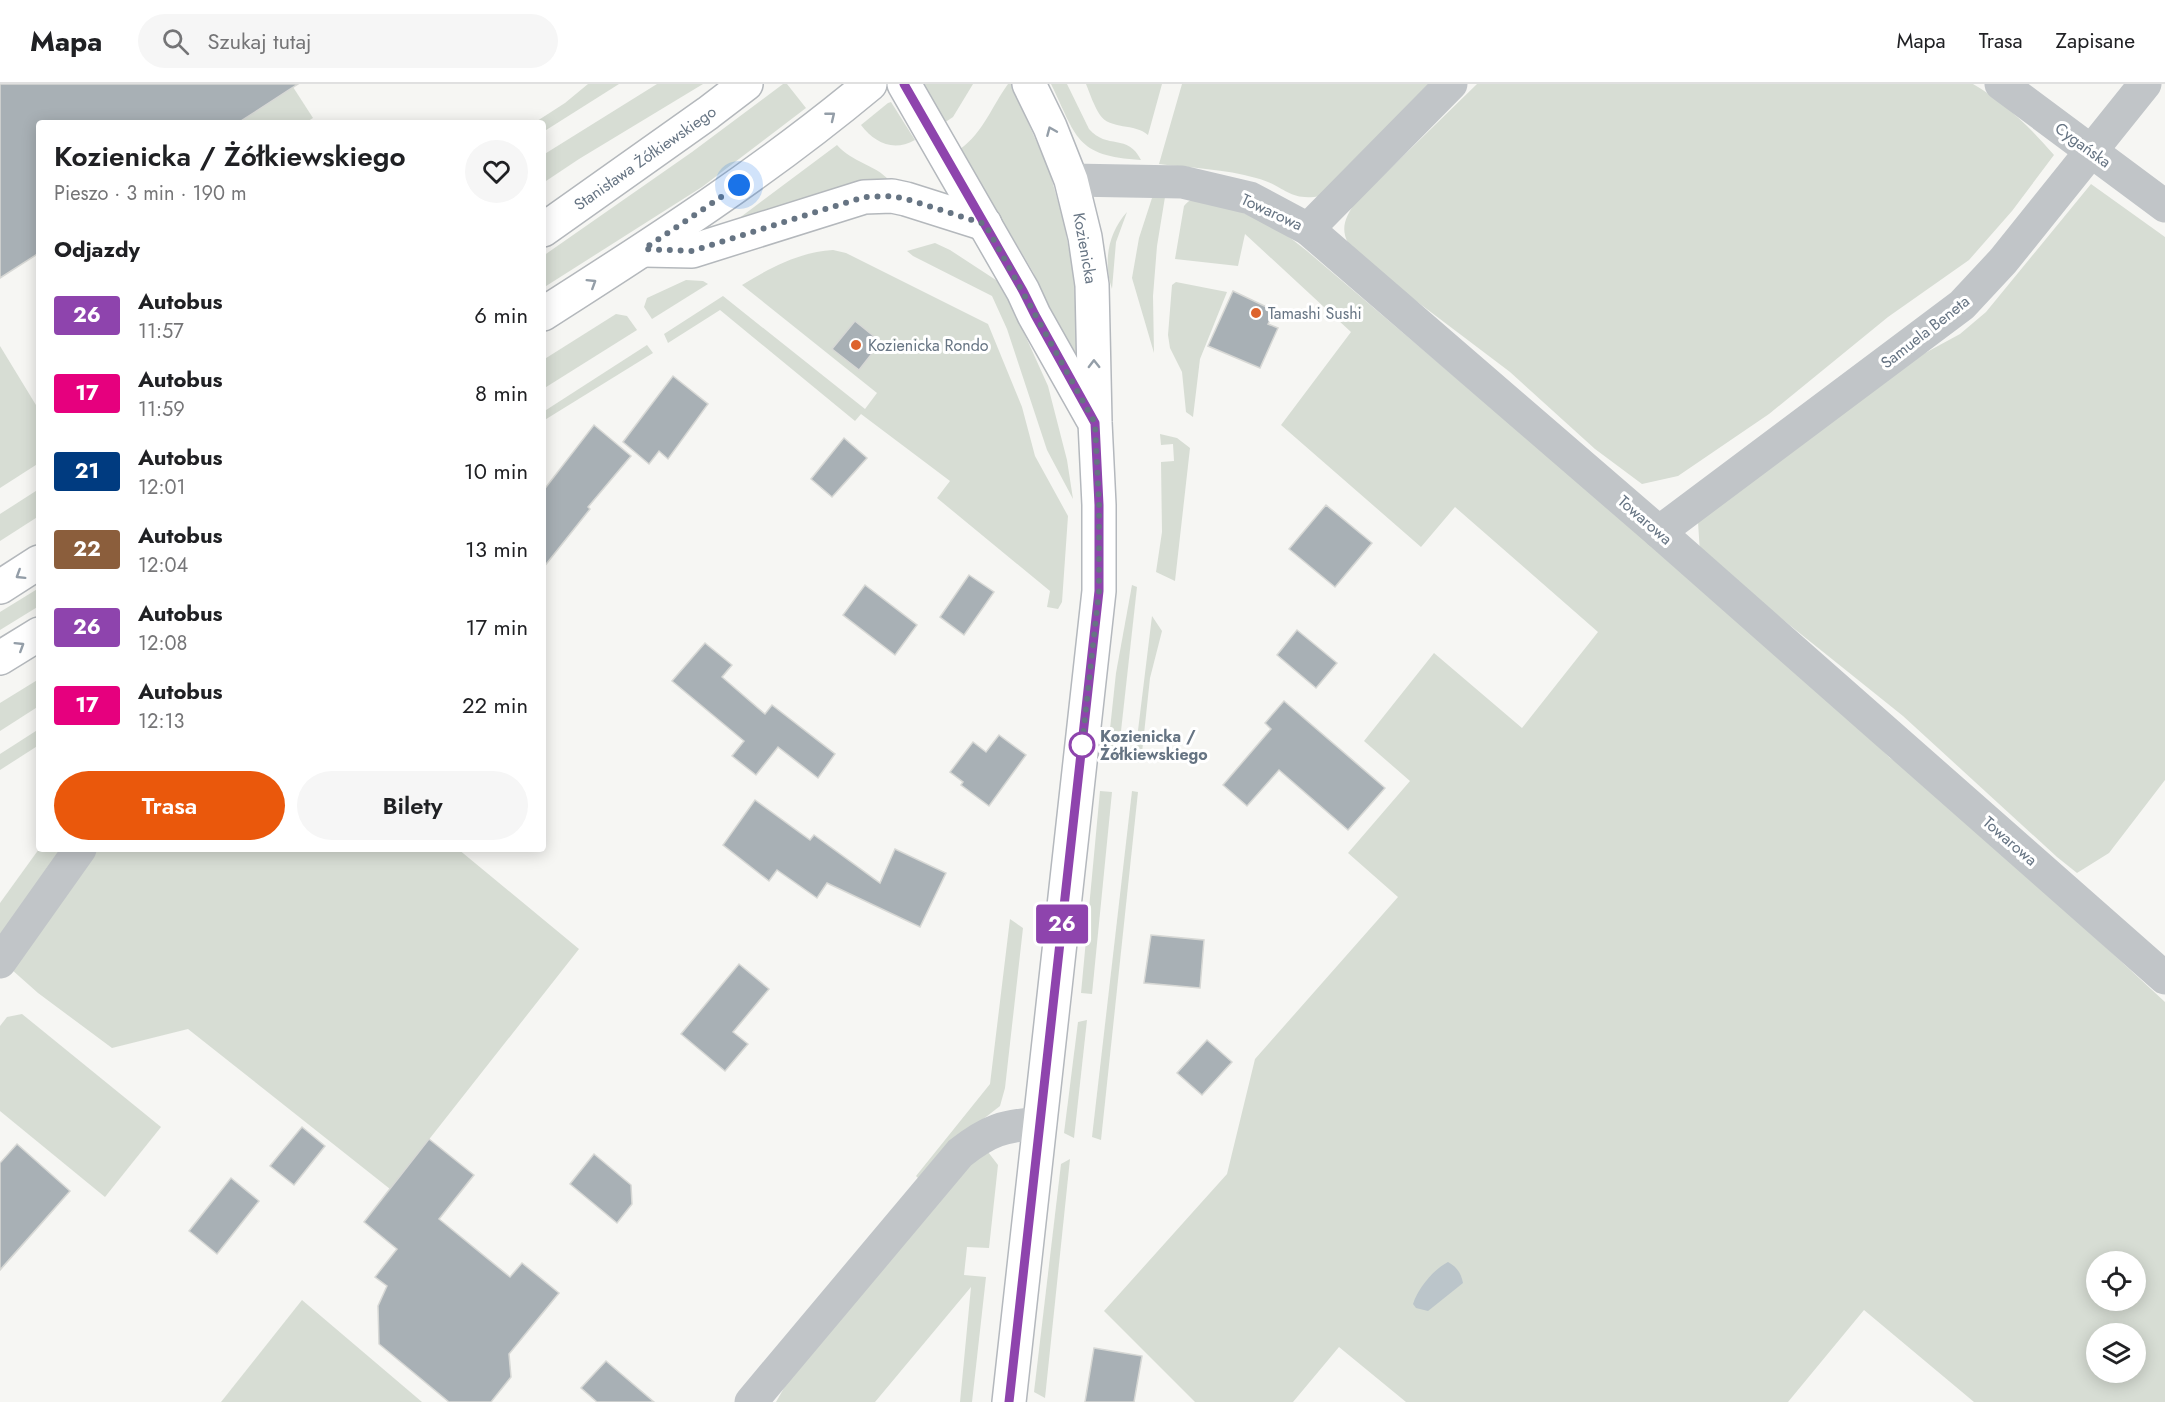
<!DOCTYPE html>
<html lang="pl">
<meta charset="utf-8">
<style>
body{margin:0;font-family:Jost,sans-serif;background:#f6f6f6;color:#202124;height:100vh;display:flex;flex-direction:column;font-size:22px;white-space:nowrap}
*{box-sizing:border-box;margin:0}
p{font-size:20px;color:#757577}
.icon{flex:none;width:33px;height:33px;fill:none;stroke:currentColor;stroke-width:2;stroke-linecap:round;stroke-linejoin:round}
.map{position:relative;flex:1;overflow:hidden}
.panel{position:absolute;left:36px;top:36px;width:510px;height:732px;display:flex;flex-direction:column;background:#fff;border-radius:6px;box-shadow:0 3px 15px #0003}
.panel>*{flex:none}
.badge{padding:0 12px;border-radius:4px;font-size:21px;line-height:39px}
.buttons{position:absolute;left:2086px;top:1167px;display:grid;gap:12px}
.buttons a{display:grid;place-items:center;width:60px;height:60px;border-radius:50%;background:#fff;box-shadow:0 3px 15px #0003;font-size:30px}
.you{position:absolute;width:30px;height:30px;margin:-15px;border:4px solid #fff;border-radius:50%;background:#1a73e8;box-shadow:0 0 0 9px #1a73e833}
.map>.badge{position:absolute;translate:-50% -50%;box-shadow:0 0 0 3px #fff}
h2{padding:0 18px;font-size:22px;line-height:54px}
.round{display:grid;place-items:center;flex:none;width:63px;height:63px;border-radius:32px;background:#f6f6f6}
.overview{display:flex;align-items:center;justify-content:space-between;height:102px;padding:0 18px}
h1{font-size:28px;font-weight:600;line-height:45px}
.action{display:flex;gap:12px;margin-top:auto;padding:12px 18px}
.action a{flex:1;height:69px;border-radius:36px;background:#ea580c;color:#fff;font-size:24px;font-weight:600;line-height:69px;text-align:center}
.action a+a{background:#f6f6f6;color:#202124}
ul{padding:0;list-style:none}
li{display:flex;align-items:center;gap:18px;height:78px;padding:0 18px}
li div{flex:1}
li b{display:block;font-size:22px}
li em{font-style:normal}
li .badge{min-width:66px;font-weight:700;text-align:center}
header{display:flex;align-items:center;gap:36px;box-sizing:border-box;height:84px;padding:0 30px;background:#fff;border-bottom:2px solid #e0e0e0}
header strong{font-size:28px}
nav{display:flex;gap:33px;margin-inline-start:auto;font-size:21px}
.search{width:420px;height:54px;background:#f6f6f6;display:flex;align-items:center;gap:15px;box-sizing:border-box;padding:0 21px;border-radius:33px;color:#757577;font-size:22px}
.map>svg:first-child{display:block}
</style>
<header>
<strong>Mapa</strong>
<div class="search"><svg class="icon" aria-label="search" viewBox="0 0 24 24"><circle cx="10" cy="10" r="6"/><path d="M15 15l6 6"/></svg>Szukaj tutaj</div>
<nav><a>Mapa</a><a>Trasa</a><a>Zapisane</a></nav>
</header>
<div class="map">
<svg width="2165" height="1318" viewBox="0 0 2165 1318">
<rect width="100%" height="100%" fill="#f6f6f3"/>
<!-- green -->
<g fill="#d7ddd4" fill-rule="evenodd">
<path d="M588 0H619L543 48V39H534L565 19Z"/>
<path d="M657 0H703L579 75 543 99V71Z"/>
<path d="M783 0H787L806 24 702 103 543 204V172L692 68Z"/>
<path d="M922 0H973L953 33 944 39Z"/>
<path d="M1008 0H1011L1049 86 1063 135 1072 181 1087 323 1059 246 1033 188 960 65C983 49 992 22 1008 0Z"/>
<path d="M1051 0H1067L1089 45C1107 66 1128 49 1141 76 1075 72 1077 53 1051 0Z"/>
<path d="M1086 0H1162L1148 51C1135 39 1110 46 1100 31 1094 22 1090 10 1086 0Z"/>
<path d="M1182 0H1435L1321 112C1287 118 1285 101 1256 94 1225 85 1191 84 1159 80Z"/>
<path d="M1477 0H1973C2004 18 2031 44 2054 71L2012 127 1969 176 1888 233 1769 330 1678 392 1642 400 1595 365 1510 288 1399 204 1348 159C1340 144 1346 132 1355 119Z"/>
<path d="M293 3 313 34 305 39H238Z"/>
<path d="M891 18 915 56C893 68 875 59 861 41L888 19Z"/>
<path d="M837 61C853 79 874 80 889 96H871L845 102 722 147Z"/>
<path d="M2091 100 2165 153V696L2109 769 2077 789 2057 773 1903 632 1700 469 1698 438 1914 275 1960 250 1986 228Z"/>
<path d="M1165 113 1157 162 1153 212 1154 269 1132 194 1139 154 1152 114Z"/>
<path d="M1205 113 1275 142 1307 167 1697 499 1801 584 1890 674 1924 695 2165 918V1318H1974L1864 1226 1788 1318H1406L1339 1263 1293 1318H1195L1104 1227 1227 1090 1255 975 1398 813 1348 769 1410 697 1364 657 1434 569 1522 644 1598 548 1455 423 1421 463 1281 341 1351 248 1245 150 1238 182 1175 175 1184 122C1189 115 1196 114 1205 113ZM2097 1178H2136V1216H2097ZM2097 1250H2136V1288H2097Z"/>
<path d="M1127 128 1116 158 1112 205C1103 178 1108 149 1127 128Z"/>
<path d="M935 159 950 166 1002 200 1048 302 1067 376 1073 415 1047 366 1007 245 992 212 913 172 907 167Z"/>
<path d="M833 166 846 169 988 240 1022 323 1035 372 1068 432 1062 518 1058 525 1047 523 1050 507 937 414 950 397 861 330 855 337 720 226 668 259 664 250 723 212 865 325 877 309 742 201C770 184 799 168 833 166Z"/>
<path d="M686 196 703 197 708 200 652 235 644 223 647 214Z"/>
<path d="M1176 198 1227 208 1200 275 1193 333 1186 328 1182 288 1170 264 1168 251 1172 201Z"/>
<path d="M616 230 627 232 637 246 543 305V276Z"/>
<path d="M647 261 653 269 543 337V328Z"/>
<path d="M0 262 39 326V379L0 404Z"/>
<path d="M1160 350 1177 354 1190 364 1175 497 1156 488 1162 448 1161 378 1174 377 1173 360 1161 361Z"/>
<path d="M39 405V432L0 457V430Z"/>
<path d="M1132 501 1137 503 1118 674 1107 673 1116 589Z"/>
<path d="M39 504V522L0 546V528Z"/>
<path d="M1152 532 1162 547 1150 594 1141 678 1134 679Z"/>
<path d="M39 595V622L0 647V619Z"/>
<path d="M39 645V661L0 686V670Z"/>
<path d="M1100 707 1112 708 1092 910 1081 909Z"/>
<path d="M1132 707 1138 708 1101 1056 1092 1053Z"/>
<path d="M39 765H66L0 857V819Z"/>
<path d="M97 765H458L579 865 390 1105 188 945 112 964 38 909 11 885Z"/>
<path d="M1010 835 1023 844 1005 1004 1000 1022 968 1047 920 1096 916 1092 990 1000Z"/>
<path d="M22 930 161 1043 105 1113 0 1027V942L7 933Z"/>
<path d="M1087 936 1074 1054 1064 1049 1078 938Z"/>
<path d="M988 1068 998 1081 989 1164 967 1163 964 1191 986 1193 972 1318H960L971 1203 875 1318H776L792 1290 971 1072Z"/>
<path d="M1070 1075 1045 1314 1034 1308 1061 1080Z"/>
<path d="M302 1216 422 1318H221Z"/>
</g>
<!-- water -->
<path fill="#bbc5ca" d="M1448 1178C1457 1183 1461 1189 1463 1199L1428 1227 1416 1224 1413 1220C1418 1204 1434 1185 1448 1178Z"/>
<!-- building -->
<g fill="#a8b0b5" stroke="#d7d8d5" stroke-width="1.5">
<path d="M0 0H298L238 39H39V169L0 194Z"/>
<path d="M1233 207 1275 227 1268 240 1278 244 1260 284 1208 262Z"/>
<path d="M855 237 881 258 859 286 832 265Z"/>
<path d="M673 292 708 320 668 375 659 367 649 380 623 358Z"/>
<path d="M594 341 631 372 588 423 590 425 543 484V407Z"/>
<path d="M844 354 867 374 832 413 811 395Z"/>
<path d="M1326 421 1372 459 1335 503 1289 465Z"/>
<path d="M969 491 994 508 964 551 940 533Z"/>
<path d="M865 501 917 541 895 571 843 531Z"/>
<path d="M1297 546 1337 579 1316 604 1277 571Z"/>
<path d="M705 559 732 581 722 593 765 630 772 621 835 670 818 694 778 663 756 691 732 672 744 657 672 597Z"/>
<path d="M1284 617 1385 704 1348 746 1279 686 1247 722 1223 701 1271 645 1265 639Z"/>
<path d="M999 651 1026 671 989 722 961 701 963 698 950 688 973 658 986 668Z"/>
<path d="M755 716 810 756 814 751 880 799 895 765 946 789 920 843 827 799 817 814 777 786 769 797 723 761Z"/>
<path d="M1151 851 1204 856 1200 904 1144 899Z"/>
<path d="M739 880 769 905 733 948 748 960 725 987 681 950Z"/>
<path d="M1207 956 1232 978 1202 1011 1177 989Z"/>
<path d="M302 1043 325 1062 294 1101 270 1082Z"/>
<path d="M429 1055 474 1091 439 1135 510 1193 522 1179 559 1209 509 1270 511 1293 491 1318H449L379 1260 378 1222 387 1202 375 1193 397 1165 364 1138Z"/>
<path d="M17 1060 70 1107 0 1186V1079Z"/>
<path d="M594 1070 631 1101 632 1120 617 1139 570 1100Z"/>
<path d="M231 1094 259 1117 217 1170 189 1147Z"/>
<path d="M1094 1264 1142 1272 1134 1318H1085Z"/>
<path d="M606 1277 654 1318H597L581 1304Z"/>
</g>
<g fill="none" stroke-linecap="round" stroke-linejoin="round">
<defs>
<g id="secondary">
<path d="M904 0 1023 207 1034 231 1092 334"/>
<path d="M1009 1318 1099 507V421L1095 338 1092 201 1085 153 1071 96 1050 43 1029 0"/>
</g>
<g id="primary">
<path d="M543 146 708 29 746 0"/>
<path d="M644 166 692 167 864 113 892 112 906 115 985 140"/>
<path d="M543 230C656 158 767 86 870 0"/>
<path d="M0 503 39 478"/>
<path d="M0 574 39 550"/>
</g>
</defs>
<!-- secondary casing -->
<use href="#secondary" stroke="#b4b8bd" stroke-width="36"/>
<!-- primary casing -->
<use href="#primary" stroke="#b4b8bc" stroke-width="36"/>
<!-- street -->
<g stroke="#c1c5c8" stroke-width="33">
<path d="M2001 0 2165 122"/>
<path d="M1071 96 1182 98 1250 114 1308 145 1659 448 2165 894"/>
<path d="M1308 145 1451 0"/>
<path d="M1659 448 1962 221 2003 177 2145 0"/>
<path d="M0 878 80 765"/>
<path d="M751 1318 960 1069C989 1046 1003 1042 1040 1039"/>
</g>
<!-- secondary -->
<use href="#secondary" stroke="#fff" stroke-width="33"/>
<!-- primary -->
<use href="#primary" stroke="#fff" stroke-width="33"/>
</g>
<!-- one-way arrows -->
<defs><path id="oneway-chevron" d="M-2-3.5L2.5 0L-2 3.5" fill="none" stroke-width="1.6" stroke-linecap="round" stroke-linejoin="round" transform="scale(1.5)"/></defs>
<g stroke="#949ea8">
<use href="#oneway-chevron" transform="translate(831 32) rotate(-39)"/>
<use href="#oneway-chevron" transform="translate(1051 47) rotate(-113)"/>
<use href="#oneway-chevron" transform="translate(592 199) rotate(-32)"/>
<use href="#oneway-chevron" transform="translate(1094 280) rotate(-91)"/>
<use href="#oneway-chevron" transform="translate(20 491) rotate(148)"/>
<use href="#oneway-chevron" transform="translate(20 562) rotate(-32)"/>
</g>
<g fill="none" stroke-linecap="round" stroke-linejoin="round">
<defs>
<path id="line" d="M904 0 1023 207 1035 231 1095 339 1099 421V507L1009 1318"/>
</defs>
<!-- line casing -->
<use href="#line" stroke="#fff" stroke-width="14"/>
<!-- line -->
<use href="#line" stroke="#8e44ad" stroke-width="9"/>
<!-- walk -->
<path stroke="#667483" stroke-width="6" stroke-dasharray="0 10.8" d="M739 101 644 165 692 167 864 113 892 112 906 115 985 140 1095 339 1099 421V507L1082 661"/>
</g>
<!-- markers -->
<g fill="#dd632c" stroke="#fff" stroke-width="2">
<circle cx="1256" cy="229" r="6"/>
<circle cx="856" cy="261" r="6"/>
</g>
<circle fill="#fff" stroke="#8e44ad" stroke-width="3" cx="1082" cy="661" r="12"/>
<g text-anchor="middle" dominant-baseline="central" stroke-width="6" stroke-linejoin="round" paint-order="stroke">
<!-- street labels -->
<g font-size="16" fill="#667483" stroke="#fff">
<text transform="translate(2083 61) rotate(36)">Cygańska</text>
<text transform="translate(645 74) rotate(-35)">Stanisława Żółkiewskiego</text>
<text transform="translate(1272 128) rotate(25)">Towarowa</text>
<text transform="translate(1085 164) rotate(80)">Kozienicka</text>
<text transform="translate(1925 248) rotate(-38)">Samuela Beneta</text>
<text transform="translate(1645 436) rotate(41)">Towarowa</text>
<text transform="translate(2010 757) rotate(41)">Towarowa</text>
</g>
<!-- poi labels -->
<g font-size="16" fill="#667483" stroke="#fff" text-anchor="start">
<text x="1268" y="229">Tamashi Sushi</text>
<text x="868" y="261">Kozienicka Rondo</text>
</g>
<!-- stop labels -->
<g font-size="16" font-weight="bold" fill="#667483" stroke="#fff" text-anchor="start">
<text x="1100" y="652">Kozienicka /<tspan x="1100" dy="18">Żółkiewskiego</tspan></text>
</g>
</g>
</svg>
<div class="buttons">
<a><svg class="icon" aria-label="locate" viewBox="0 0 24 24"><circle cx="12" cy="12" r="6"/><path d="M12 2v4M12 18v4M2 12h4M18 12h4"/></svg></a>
<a><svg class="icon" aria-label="layers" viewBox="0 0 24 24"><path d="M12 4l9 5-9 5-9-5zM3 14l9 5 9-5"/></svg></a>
</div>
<div class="you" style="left:739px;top:101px"></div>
<b class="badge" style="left:1062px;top:840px;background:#8e44ad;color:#fff">26</b>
<section class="panel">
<div class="overview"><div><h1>Kozienicka / Żółkiewskiego</h1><p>Pieszo · 3 min · 190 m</p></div><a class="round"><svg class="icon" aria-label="heart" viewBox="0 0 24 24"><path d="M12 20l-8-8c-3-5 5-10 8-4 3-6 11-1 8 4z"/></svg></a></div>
<h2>Odjazdy</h2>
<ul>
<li><span class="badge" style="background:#8e44ad;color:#fff">26</span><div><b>Autobus</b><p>11:57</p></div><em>6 min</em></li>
<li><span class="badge" style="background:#e6007e;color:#fff">17</span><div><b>Autobus</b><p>11:59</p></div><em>8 min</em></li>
<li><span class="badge" style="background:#003b80;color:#fff">21</span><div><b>Autobus</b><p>12:01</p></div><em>10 min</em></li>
<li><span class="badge" style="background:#8b5e3c;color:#fff">22</span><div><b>Autobus</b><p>12:04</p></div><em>13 min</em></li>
<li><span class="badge" style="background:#8e44ad;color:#fff">26</span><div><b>Autobus</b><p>12:08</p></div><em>17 min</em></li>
<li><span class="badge" style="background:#e6007e;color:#fff">17</span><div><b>Autobus</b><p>12:13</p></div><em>22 min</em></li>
</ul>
<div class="action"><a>Trasa</a><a>Bilety</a></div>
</section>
</div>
